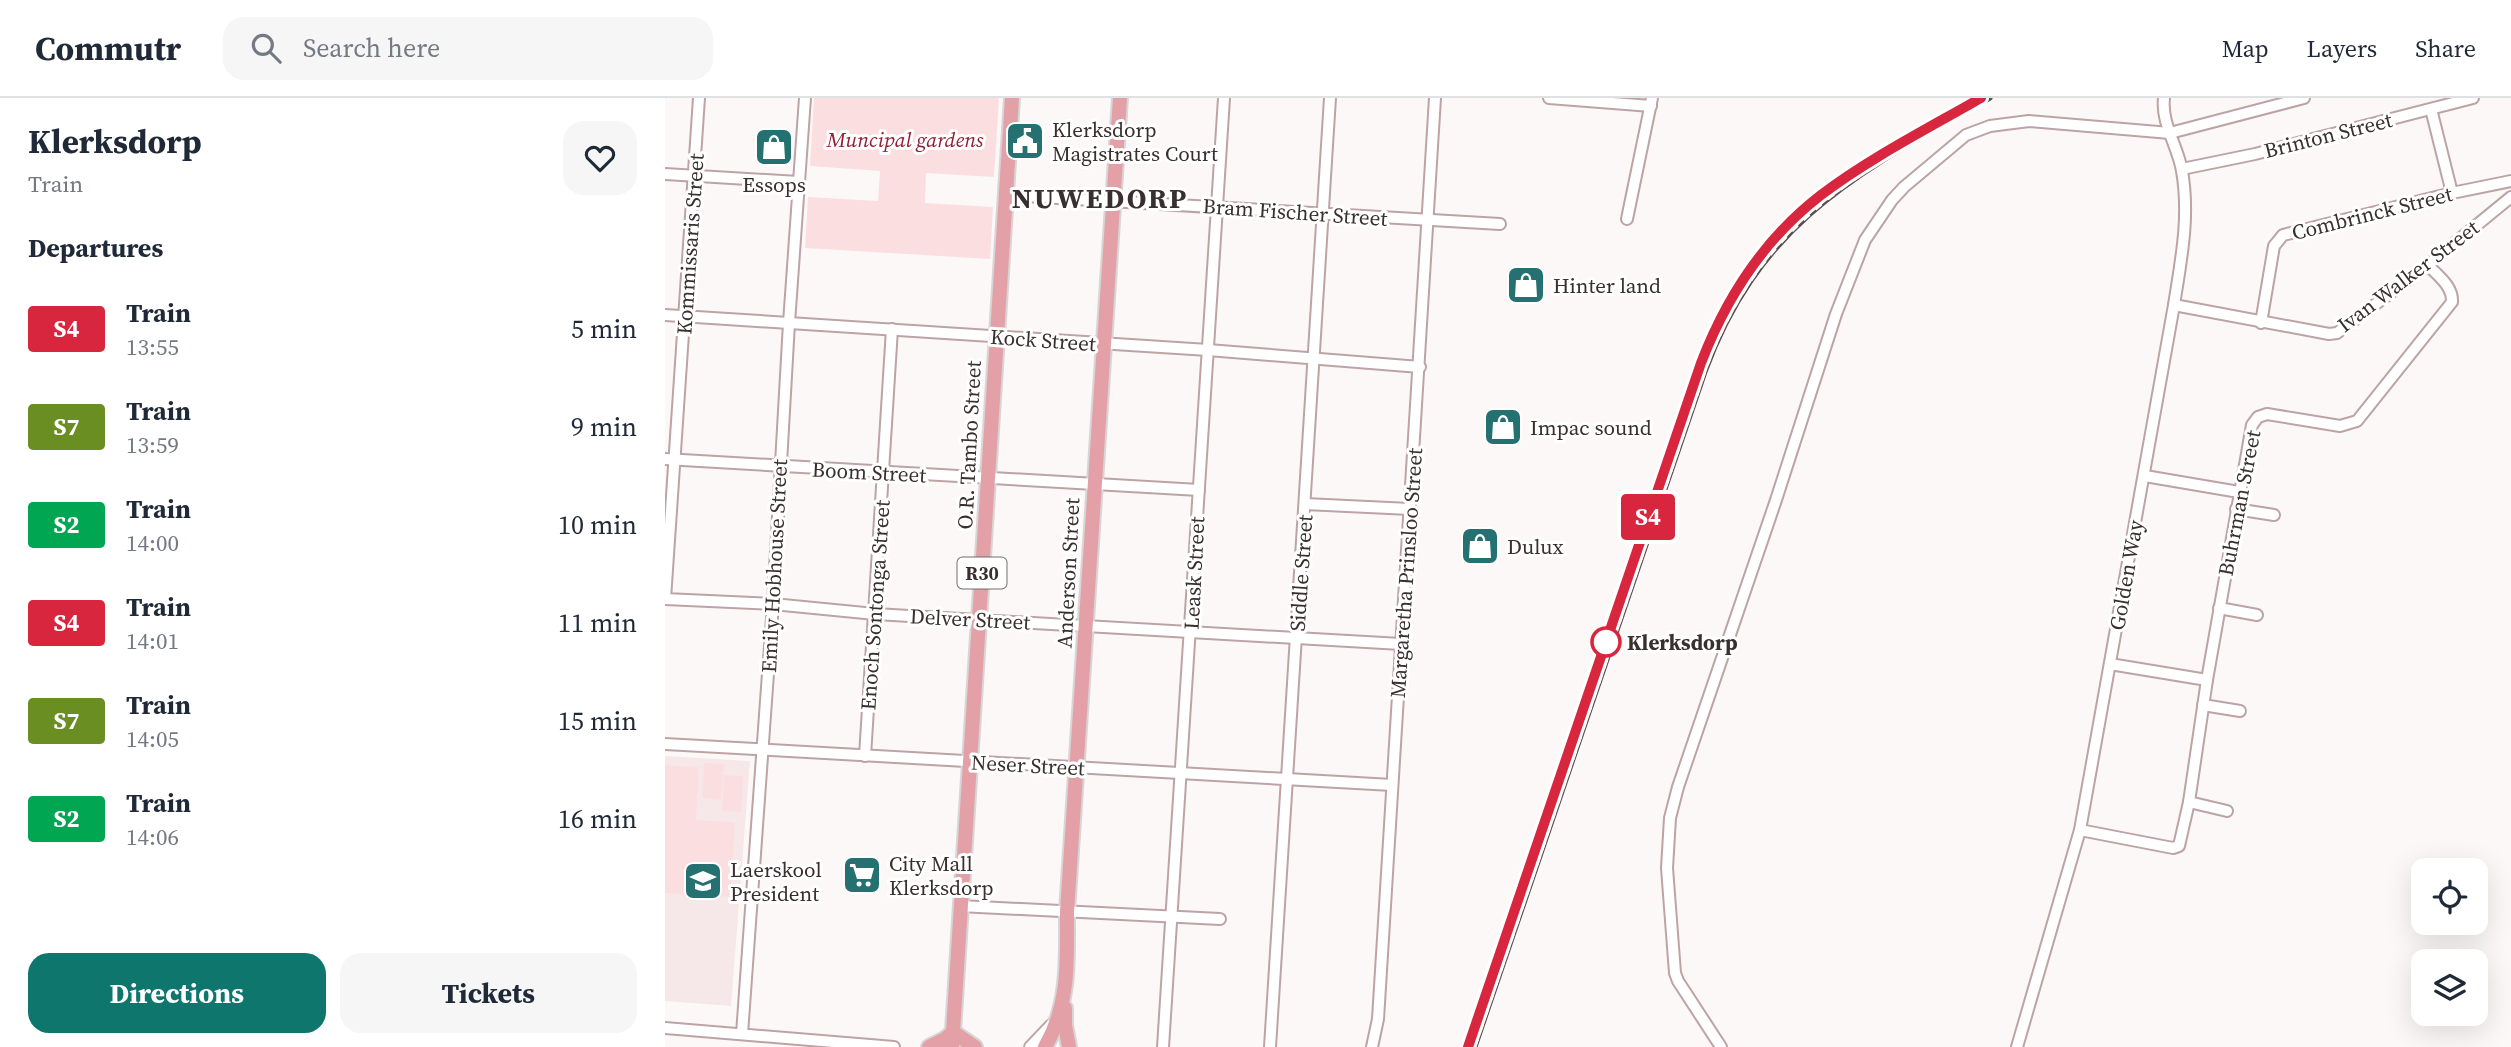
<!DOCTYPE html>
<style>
body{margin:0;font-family:"Source Serif 4",serif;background:#f6f6f7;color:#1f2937;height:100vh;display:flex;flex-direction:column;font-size:26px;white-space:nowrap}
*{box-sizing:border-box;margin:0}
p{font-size:23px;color:#747a83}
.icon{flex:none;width:38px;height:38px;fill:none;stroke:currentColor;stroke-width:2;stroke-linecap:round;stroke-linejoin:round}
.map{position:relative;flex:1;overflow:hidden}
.details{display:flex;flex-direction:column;background:#fff;width:665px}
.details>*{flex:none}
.badge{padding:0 14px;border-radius:5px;font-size:24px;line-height:46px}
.fabs{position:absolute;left:1746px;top:760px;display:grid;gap:14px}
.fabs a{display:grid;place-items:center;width:77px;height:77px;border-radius:14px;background:#fff;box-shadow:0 7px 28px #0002;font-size:35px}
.map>.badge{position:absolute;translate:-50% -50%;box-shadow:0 0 0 4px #fff}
h2{padding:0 28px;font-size:26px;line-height:63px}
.round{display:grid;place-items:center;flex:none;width:74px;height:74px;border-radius:21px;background:#f6f6f7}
.head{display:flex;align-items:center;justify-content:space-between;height:119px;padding:0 28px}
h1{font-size:33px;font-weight:700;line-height:52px}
.primary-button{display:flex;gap:14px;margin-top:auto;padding:14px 28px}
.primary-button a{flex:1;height:80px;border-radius:21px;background:#0f766e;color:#fff;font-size:28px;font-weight:700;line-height:80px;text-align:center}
.primary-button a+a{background:#f6f6f7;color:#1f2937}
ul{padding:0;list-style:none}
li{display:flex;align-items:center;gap:21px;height:98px;padding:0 28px}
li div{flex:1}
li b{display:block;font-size:26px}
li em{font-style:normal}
li .badge{min-width:77px;font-weight:700;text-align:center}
header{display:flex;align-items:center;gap:42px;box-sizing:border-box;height:98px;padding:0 35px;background:#fff;border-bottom:2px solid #e0e1e3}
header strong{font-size:33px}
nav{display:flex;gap:38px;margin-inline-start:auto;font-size:24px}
.search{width:490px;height:63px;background:#f6f6f7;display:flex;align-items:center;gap:18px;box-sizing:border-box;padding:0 24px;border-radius:21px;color:#747a83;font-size:26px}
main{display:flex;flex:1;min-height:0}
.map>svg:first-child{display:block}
</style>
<header>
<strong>Commutr</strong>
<div class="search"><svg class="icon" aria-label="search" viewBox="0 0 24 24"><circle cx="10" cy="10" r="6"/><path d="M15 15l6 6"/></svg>Search here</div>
<nav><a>Map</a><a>Layers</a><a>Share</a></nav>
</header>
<main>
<section class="details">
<div class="head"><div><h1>Klerksdorp</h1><p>Train</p></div><a class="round"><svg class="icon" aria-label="heart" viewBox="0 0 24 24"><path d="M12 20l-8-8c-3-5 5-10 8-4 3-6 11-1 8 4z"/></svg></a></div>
<h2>Departures</h2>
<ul>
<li><span class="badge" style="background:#d7263d;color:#fff">S4</span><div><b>Train</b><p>13:55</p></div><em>5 min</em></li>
<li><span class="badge" style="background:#6b8e23;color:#fff">S7</span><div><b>Train</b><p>13:59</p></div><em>9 min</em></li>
<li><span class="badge" style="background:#00a651;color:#fff">S2</span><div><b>Train</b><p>14:00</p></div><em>10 min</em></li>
<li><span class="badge" style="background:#d7263d;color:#fff">S4</span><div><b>Train</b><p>14:01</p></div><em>11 min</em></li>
<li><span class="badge" style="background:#6b8e23;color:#fff">S7</span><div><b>Train</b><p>14:05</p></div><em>15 min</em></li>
<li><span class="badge" style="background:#00a651;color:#fff">S2</span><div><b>Train</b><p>14:06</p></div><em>16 min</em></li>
</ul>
<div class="primary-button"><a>Directions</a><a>Tickets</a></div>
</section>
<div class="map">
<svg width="1846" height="949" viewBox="0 0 1846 949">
<rect width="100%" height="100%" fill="#fdf8f8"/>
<!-- built -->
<path fill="#f6e8e9" d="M0 658 85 663 66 908 0 903Z"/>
<!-- green -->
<g fill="#fbdfe0">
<path d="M149 0H334L329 79 261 75 260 105 328 109 325 161 140 150 143 99 213 103 215 73 145 68Z"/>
<path d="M39 665 59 666 56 702 37 700Z"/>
<path d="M0 667 34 669 31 722 70 724 66 799 0 795Z"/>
<path d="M59 677 78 678 76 714 57 713Z"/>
</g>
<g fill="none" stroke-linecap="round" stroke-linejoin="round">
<defs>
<g id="minor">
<path d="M34 0C24 167 12 334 0 501L108 506 210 516 736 546"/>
<path d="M884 0 986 8"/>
<path d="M1766 11 1787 95"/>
<path d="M1517 71 1590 56 1808 0"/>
<path d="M0 76 133 84"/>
<path d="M341 97 835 126"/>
<path d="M962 121 987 0"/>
<path d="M1509 207 1664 236 1672 235 1763 167 1846 99"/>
<path d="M0 217 543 252 755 269"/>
<path d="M1596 225 1609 148 1618 137 1787 95 1846 83"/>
<path d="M0 361 534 392"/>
<path d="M1480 378 1574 394"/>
<path d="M640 406 745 411"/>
<path d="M1571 411 1609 417"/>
<path d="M1554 510 1592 517"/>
<path d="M1445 566 1542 582"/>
<path d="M1538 607 1575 613"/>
<path d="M0 646 727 687"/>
<path d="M200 658 227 231"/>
<path d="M1524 704 1562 713"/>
<path d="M1415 732 1508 750 1514 748 1524 704 1542 582 1587 327 1593 319 1602 316 1675 328 1692 323 1787 204C1788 188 1773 178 1763 167"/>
<path d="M294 808 555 821"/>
<path d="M0 930 229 949"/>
<path d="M77 936 108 506 124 225 140 0"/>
<path d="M365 949 386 927"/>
<path d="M498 949 559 0"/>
<path d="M605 949 665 0"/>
<path d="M707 949 713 921 770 0"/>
<path d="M1056 949 1013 883 1010 875 1002 770 1005 720 1013 689 1111 402 1171 216 1200 142 1227 102 1239 89 1301 37 1325 28 1364 23 1505 35 1639 0"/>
<path d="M1352 949 1415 732 1509 207C1516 162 1525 119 1517 73 1513 48 1496 26 1499 0"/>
</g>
<g id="major">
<path d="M400 910V927L404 949"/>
<path d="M264 949 280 941 288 934 310 949"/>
<path d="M287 949 347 0"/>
<path d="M380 949C405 906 402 862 402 814L455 0"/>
</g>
</defs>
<!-- minor casing -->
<use href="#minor" stroke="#bca4a5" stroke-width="14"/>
<!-- major casing -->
<use href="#major" stroke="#d7d5d5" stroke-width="18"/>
<!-- minor -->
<use href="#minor" stroke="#fff" stroke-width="10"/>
<!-- major -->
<use href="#major" stroke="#e3a0a6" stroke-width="14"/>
<defs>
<path id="rail" d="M810 949 1040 274C1095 123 1194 75 1325 0"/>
</defs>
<!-- rail casing -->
<use href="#rail" stroke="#584f4f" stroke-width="5"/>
<!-- rail -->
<use href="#rail" stroke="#fff" stroke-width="2.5" stroke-dasharray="8" stroke-linecap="butt"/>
</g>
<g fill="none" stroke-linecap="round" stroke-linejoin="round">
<defs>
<path id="line" d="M803 949 1036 265C1061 200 1100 140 1156 97 1205 60 1262 31 1316 0"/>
</defs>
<!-- line casing -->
<use href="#line" stroke="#fff" stroke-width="16"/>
<!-- line -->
<use href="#line" stroke="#d7263d" stroke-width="10"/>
</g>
<!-- icons -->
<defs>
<symbol id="civic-square" viewBox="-11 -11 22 22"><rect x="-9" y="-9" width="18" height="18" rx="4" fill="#257071" stroke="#fff"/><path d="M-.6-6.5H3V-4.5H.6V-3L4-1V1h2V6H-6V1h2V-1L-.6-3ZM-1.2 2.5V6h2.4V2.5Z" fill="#fff"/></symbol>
<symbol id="shop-square" viewBox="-11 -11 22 22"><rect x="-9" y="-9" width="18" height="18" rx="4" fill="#257071" stroke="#fff"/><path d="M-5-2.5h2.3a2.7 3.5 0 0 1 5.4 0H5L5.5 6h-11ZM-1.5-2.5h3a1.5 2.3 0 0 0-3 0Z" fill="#fff"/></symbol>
<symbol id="supermarket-square" viewBox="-11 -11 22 22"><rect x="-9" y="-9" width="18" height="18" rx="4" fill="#257071" stroke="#fff"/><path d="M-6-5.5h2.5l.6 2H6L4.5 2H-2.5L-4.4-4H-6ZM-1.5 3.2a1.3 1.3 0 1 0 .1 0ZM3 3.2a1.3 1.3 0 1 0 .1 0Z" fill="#fff"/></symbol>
<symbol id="school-square" viewBox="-11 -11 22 22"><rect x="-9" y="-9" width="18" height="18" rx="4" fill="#257071" stroke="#fff"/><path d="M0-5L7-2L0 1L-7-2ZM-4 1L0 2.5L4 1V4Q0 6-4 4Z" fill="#fff"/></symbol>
</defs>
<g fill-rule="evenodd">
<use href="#civic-square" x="338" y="21" width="44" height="44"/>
<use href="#shop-square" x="87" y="27" width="44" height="44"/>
<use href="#shop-square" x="839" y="165" width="44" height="44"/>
<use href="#shop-square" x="816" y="307" width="44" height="44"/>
<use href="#shop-square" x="793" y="426" width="44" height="44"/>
<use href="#supermarket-square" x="175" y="755" width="44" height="44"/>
<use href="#school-square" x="16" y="761" width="44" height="44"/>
</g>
<!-- markers -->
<circle fill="#fff" stroke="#d7263d" stroke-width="3.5" cx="941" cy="544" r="14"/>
<g text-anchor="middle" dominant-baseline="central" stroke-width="6" stroke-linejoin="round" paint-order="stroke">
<!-- shield labels -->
<rect fill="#fff" stroke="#746d6d" stroke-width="2" x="292.5" y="459.5" width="49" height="31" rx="5"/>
<g font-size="19" font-weight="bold" fill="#382f2f">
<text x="317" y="475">R30</text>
</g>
<!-- poi labels -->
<g font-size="21" fill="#382f2f" stroke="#fff" text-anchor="start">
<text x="387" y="31">Klerksdorp<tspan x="387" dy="24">Magistrates Court</tspan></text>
<text x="109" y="86" text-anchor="middle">Essops</text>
<text x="888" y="187">Hinter land</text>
<text x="865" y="329">Impac sound</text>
<text x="842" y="448">Dulux</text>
<text x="224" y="765">City Mall<tspan x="224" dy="24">Klerksdorp</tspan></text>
<text x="65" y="771">Laerskool<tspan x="65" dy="24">President</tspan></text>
</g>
<!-- street labels -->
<g font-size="21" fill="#382f2f" stroke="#fff">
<text transform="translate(1663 37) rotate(-14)">Brinton Street</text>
<text transform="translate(630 114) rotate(4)">Bram Fischer Street</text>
<text transform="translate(1707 115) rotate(-14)">Combrinck Street</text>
<text transform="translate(25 146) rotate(-86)">Kommissaris Street</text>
<text transform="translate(1743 178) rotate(-37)">Ivan Walker Street</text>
<text transform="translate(378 242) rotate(4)">Kock Street</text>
<text transform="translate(304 347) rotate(-87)">O.R. Tambo Street</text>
<text transform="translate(204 374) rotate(3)">Boom Street</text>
<text transform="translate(1574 405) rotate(-79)">Buhrman Street</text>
<text transform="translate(109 468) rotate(-87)">Emily Hobhouse Street</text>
<text transform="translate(403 475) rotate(-87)">Anderson Street</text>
<text transform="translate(529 475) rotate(-87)">Leask Street</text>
<text transform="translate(636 475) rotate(-86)">Siddle Street</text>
<text transform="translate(741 475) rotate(-86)">Margaretha Prinsloo Street</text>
<text transform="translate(1461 477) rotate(-80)">Golden Way</text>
<text transform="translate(210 507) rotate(-86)">Enoch Sontonga Street</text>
<text transform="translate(305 521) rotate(3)">Delver Street</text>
<text transform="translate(363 667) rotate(3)">Neser Street</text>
</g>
<!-- park labels -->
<g font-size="21" font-style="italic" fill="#941d34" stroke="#fff">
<text x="240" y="41">Muncipal gardens</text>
</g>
<!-- stop labels -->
<g font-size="21" font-weight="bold" fill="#382f2f" stroke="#fff" text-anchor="start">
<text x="962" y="544">Klerksdorp</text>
</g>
<!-- district labels -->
<g font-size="28" font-weight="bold" letter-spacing="2" fill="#382f2f" stroke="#fff">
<text x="435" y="100">NUWEDORP</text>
</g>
</g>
</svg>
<div class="fabs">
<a><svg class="icon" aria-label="locate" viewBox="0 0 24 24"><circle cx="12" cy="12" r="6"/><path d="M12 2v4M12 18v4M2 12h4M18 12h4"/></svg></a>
<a><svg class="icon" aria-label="layers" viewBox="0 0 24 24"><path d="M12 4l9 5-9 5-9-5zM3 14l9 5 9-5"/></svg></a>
</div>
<b class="badge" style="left:983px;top:419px;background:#d7263d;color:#fff">S4</b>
</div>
</main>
